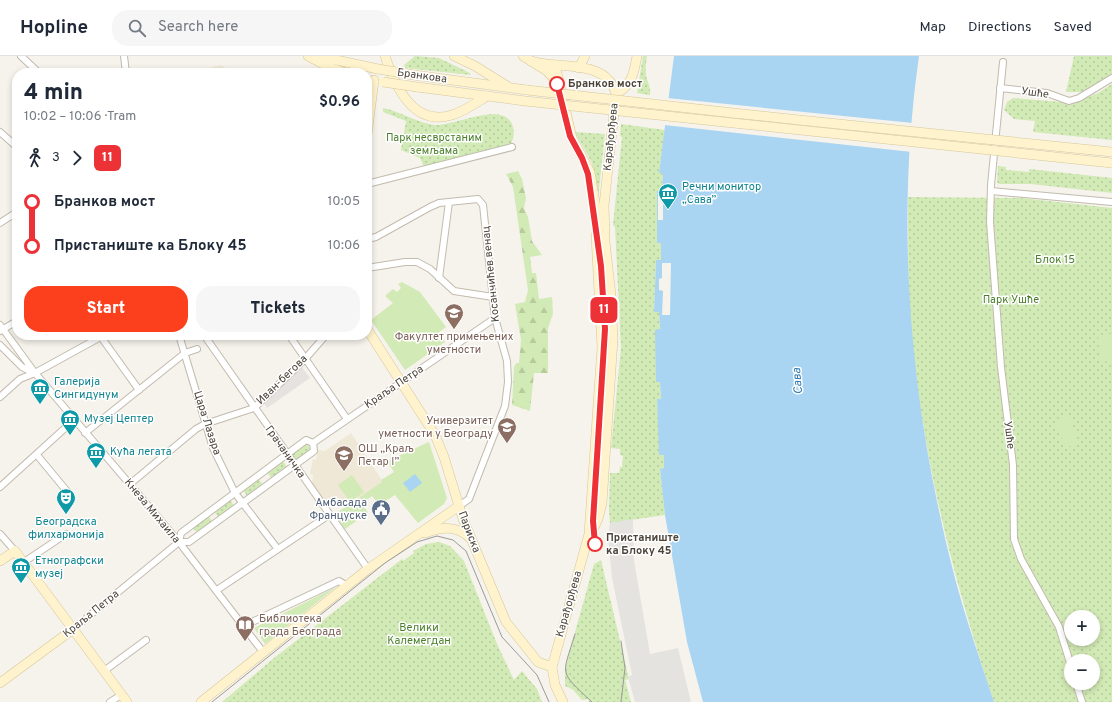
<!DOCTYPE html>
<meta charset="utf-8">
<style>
body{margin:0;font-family:Overpass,sans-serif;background:#f6f6f7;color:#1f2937;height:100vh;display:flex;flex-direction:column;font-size:15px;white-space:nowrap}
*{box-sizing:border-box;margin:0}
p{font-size:13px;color:#747a83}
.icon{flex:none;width:22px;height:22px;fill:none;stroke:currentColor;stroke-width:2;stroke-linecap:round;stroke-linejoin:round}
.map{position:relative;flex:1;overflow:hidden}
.sheet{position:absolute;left:12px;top:12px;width:360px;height:272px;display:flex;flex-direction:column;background:#fff;border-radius:16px;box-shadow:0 2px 6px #0003}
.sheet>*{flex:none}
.badge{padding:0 8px;border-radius:6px;font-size:14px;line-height:26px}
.tools{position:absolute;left:1064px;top:554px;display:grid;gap:8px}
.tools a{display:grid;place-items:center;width:36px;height:36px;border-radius:50%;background:#fff;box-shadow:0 2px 6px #0003;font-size:20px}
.map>.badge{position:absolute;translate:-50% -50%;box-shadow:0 0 0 2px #fff}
.legs{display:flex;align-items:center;gap:6px;height:44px;padding:0 12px;font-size:13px}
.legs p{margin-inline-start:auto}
.head{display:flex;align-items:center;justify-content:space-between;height:68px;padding:0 12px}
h1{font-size:22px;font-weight:800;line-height:30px}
.cta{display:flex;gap:8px;margin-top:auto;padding:8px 12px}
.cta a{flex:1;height:46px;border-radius:16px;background:#fc3f1d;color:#fff;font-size:16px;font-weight:800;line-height:46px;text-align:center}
.cta a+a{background:#f6f6f7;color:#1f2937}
ul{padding:0 12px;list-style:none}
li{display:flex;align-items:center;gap:14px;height:44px;font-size:15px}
li i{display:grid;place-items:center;width:6px;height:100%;margin:0 5px;background:currentColor}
li i::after{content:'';width:10px;height:10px;margin:-5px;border:3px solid;border-radius:50%;background:#fff}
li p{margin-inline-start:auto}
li:first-child i{background:linear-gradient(#0000 50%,currentColor 0)}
li:last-child i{background:linear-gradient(currentColor 50%,#0000 0)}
header{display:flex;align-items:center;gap:24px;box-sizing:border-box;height:56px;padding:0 20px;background:#fff;border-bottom:1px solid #e0e1e3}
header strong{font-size:19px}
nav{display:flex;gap:22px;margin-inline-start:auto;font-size:14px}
.search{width:280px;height:36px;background:#f6f6f7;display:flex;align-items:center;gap:10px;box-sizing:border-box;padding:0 14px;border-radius:16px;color:#747a83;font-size:15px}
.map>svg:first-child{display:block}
</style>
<header>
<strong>Hopline</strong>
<div class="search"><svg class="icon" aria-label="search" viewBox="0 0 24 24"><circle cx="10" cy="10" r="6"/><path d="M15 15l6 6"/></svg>Search here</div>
<nav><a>Map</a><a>Directions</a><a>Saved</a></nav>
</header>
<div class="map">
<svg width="1112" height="646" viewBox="0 0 1112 646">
<defs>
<pattern id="grass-dots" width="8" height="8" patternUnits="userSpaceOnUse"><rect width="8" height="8" fill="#d2eab5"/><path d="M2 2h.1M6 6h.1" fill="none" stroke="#b6ca9c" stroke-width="1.8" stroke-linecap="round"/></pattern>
<pattern id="forest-firs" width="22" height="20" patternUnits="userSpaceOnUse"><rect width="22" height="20" fill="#d2eab5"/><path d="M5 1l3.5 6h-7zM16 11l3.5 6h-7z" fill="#b6ca9c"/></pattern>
</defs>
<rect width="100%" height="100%" fill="#f6f3ec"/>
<!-- education -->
<g fill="#efe8d6">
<path d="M221 9 232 17H210L213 11Z"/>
<path d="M351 377 383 426 351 447 336 445 329 450 312 428 313 419 310 418 313 403 316 404 318 394 325 395Z"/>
</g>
<!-- grass -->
<g fill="url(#grass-dots)" fill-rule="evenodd">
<path d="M415 0 439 2 470 17 471 19 405 12 404 9Z"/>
<path d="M643 0H647C646 7 645 13 646 20 648 27 651 31 650 39L637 37Z"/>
<path d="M1074 0H1112V19L1084 36H1066Z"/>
<path d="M1112 28V84L1033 76 1035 65 1014 63 1004 54 1007 46 1013 42 1073 47 1098 37Z"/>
<path d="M383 52C400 55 417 67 435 69 454 70 502 45 512 68 515 76 514 81 511 88L424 111 420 102 401 94 406 65 383 56Z"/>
<path d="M621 68 665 74 659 117H663L662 135H657V187H661V204H656L654 256H659L660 274H656V326H660L661 343H657L660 399 664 398V412L660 413 665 459 610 467 609 455 610 417H619L620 411H622L623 400 620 399V393L611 392 621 292 615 171 613 169 622 81 620 80Z"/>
<path d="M575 76 605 78 598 142 592 107Z"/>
<path d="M998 110 1006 111V114L1029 116V113L1112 122V137L1031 128H999L997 126Z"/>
<path d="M908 141 1021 142 1112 152V646H994C952 520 920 392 910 259 908 220 908 180 908 141ZM1071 561H1093V583H1071ZM1071 605H1093V627H1071Z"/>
<path d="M306 387 311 394 296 405 291 398Z"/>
<path d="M282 404 287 411 272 423 267 416Z"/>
<path d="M258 422 263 429 248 441 243 434Z"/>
<path d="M230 444 235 451 219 462 214 455Z"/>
<path d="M208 459 213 467 198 478 192 471Z"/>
<path d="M439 486 450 490 464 505 497 588 514 624 522 615 537 633 542 646H222L274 602 402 503 403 505 414 497 413 495 426 488Z"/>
<path d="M601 504 629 623 625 624 631 646H589L588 643 582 644 573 634 565 630V612L594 508Z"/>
</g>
<!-- forest -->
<path fill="url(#forest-firs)" d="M518 115 522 123 526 142 524 152 528 161 532 185 542 199 530 201 532 217H536L539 243 552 241 553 258 548 272V317H534L530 355 512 349 514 311 516 307H519L521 284 515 248 525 246 528 234 513 131 506 118Z"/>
<!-- garden -->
<g fill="#d2eab5">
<path d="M402 226 420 236 446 271 438 277 445 286 405 314 371 264 393 247 385 240 393 233 397 236 401 232 398 228Z"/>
<path d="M1112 278V305L1100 306 1098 279Z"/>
<path d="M1069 359 1079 387 1065 392 1055 364Z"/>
<path d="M429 386 447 442 444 448 418 467 395 439 379 449 372 440 362 447 368 457 345 473 335 458 382 426 381 424 394 416 387 405Z"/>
<path d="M352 419 364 436 350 446 338 429Z"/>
<path d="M336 531 265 588 254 572Z"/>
</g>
<!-- parking -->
<g fill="#e5e3e0">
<path d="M301 310 310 322 267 352 264 347Z"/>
<path d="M633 463 634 504 650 598 678 592 691 646H635L628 621 632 619 612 522 608 481 610 467Z"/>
<path d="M337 521 339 525 250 567 248 564Z"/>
</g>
<!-- water -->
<g fill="#a9d4f2">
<path d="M674 0H919C894 175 911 356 956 526 967 567 981 606 994 646H703L687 586 665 459 660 413 664 412V399H659L657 343H661L660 326H656L655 274 660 273 659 256H654L656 204H661V187H657V135L662 134 663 118 659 117Z"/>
<path d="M415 418 422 427 410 436 403 427Z"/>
</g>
<!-- pier -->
<g fill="#f6f3ec">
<path d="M667 42 913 67 912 96 664 69Z"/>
<rect x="658" y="137" width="5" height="27"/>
<path d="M662 207H671L670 259H662L663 235 659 234V223L662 222Z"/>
</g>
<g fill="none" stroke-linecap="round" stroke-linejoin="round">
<defs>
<g id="street">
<path d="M21 0 39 17"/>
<path d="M124 0 126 17"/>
<path d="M1003 6 991 129 990 166 1001 311 1013 409 1014 483 1021 503 1059 571 1071 610"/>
<path d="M1000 32 1047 37 1069 45 1079 42 1112 22"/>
<path d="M0 76 17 91"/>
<path d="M367 128 512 91"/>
<path d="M991 135 1112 146"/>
<path d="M0 167 17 156"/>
<path d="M367 183 376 181 430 151 439 147 478 143 483 149 495 262 507 305 508 326 505 350 469 443 459 450"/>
<path d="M367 212 405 206H417L430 213 454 235 493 241"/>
<path d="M439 222 449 146"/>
<path d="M0 269 35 317 179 486 263 596"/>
<path d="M0 275 17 265"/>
<path d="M179 279 213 392 235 437 277 492"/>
<path d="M204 279 368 513"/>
<path d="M289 279 347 363"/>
<path d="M101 281 139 334"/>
<path d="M0 289 22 311 34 317"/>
<path d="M0 341 20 323 35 317 104 279"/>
<path d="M85 377 185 297 197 293"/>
<path d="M313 387 495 262"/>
<path d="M37 399 70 439"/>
<path d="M130 428 196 373 205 368 254 352 305 303 326 279"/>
<path d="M0 431 74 364"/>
<path d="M0 478 15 495"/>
<path d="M179 486 181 477 306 384 313 387"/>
<path d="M24 506 66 478"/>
<path d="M217 534 329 459"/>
<path d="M250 567 339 525 347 530"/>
<path d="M72 574 179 486H189L314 395 313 387"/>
<path d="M104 615 146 584"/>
<path d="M1076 627 1082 646"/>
<path d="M110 646 121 639"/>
</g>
<g id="secondary">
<path d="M308 0 329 11 346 17"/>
<path d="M318 0 378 13"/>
<path d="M385 0C395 30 413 71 452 59 465 55 476 47 487 40"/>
<path d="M454 0 475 10 507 30"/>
<path d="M523 0 547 15 558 27"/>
<path d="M531 5C558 14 607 2 616 38L604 149 605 186 611 239 613 283 602 447 598 463 588 485"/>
<path d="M555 9 572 82 590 116 598 165"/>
<path d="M579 12 585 0"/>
<path d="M414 19 527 34"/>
<path d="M417 31 525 45"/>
<path d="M616 38C632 29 634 17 637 0"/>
<path d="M733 57 799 64"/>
<path d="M367 79 374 24"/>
<path d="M367 273 435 379 444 401 463 463 506 566 538 606 552 611"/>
<path d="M425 477C442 471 456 469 470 482"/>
<path d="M0 505 15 495 127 646"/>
<path d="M0 627 72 574"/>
<path d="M201 646 368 513 459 450"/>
<path d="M563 646 555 629 552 611 589 478 602 291 596 180 601 156"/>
</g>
</defs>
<!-- street casing -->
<use href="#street" stroke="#c2bbae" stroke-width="8"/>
<!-- secondary casing -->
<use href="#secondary" stroke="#d6c79b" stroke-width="10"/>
<!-- street -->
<use href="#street" stroke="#fff" stroke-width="6"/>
<!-- secondary -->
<use href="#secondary" stroke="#fff3cd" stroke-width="9"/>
<!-- tram -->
<g stroke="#9a9a9a" stroke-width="1">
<path d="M575 578C562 621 558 614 592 646"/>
<path d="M212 646 385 507 417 486 437 480 453 484 466 495 502 581 537 619 549 646"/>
<path d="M621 646 625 612 621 585"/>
</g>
<defs>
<g id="secondary-bridge">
<path d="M378 13 414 19"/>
<path d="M383 26 417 31"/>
<path d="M527 34 733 57"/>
<path d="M525 45 1112 107"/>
<path d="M799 64 1112 96"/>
</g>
</defs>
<!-- secondary-bridge casing -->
<use href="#secondary-bridge" stroke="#d6c79b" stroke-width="10" stroke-linecap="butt"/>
<!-- secondary-bridge -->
<use href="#secondary-bridge" stroke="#fff3cd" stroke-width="9"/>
</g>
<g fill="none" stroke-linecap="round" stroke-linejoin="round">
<defs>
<path id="line-1" d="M557 28 570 80 582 102 588 118 601 210 605 273 593 465 595 488"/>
</defs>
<!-- line-1 casing -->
<use href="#line-1" stroke="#fff" stroke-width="9"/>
<!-- line-1 -->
<use href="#line-1" stroke="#ed3237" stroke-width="6"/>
</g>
<!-- icons -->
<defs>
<symbol id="museum-pin" viewBox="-11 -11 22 30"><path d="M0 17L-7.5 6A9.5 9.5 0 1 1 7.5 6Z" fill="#0f9aa8" stroke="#fff"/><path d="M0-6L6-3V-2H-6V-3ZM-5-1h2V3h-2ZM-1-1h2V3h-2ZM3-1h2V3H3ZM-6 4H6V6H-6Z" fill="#fff"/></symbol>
<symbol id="university-pin" viewBox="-11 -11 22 30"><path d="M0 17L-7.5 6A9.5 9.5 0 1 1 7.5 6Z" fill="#8d6e63" stroke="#fff"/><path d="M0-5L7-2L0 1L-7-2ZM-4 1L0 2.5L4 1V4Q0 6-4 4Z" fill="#fff"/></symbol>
<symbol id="school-pin" viewBox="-11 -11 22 30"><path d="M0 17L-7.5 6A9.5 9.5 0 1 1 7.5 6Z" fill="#8d6e63" stroke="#fff"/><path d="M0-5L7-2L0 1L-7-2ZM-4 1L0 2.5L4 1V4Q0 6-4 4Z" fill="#fff"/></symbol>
<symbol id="theatre-pin" viewBox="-11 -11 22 30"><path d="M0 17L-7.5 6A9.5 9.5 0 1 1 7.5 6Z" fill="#0f9aa8" stroke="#fff"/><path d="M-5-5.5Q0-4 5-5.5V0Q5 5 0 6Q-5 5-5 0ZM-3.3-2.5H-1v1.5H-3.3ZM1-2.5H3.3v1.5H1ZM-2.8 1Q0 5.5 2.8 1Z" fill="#fff"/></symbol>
<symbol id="civic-pin" viewBox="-11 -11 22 30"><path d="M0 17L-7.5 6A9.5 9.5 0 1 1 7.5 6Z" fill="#5c6f8a" stroke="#fff"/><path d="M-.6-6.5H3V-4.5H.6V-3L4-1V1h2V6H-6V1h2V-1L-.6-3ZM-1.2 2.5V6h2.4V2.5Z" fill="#fff"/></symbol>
<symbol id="library-pin" viewBox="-11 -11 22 30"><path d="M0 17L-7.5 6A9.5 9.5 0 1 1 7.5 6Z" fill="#8d6e63" stroke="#fff"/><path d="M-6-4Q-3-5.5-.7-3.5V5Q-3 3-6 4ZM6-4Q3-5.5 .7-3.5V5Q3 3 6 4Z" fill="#fff"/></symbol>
</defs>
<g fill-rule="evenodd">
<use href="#museum-pin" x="657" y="126" width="22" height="30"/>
<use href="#university-pin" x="443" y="246" width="22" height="30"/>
<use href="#museum-pin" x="29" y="321" width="22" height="30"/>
<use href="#museum-pin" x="59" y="352" width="22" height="30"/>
<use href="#university-pin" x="496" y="360" width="22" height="30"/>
<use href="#museum-pin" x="85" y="385" width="22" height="30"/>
<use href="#school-pin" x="333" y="388" width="22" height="30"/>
<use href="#theatre-pin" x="55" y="431" width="22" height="30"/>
<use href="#civic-pin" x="370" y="442" width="22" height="30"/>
<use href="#museum-pin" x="10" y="500" width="22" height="30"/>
<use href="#library-pin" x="234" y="558" width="22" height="30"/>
</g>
<!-- markers -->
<g fill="#fff" stroke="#ed3237" stroke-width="2">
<circle cx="557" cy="28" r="7"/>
<circle cx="595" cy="488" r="7"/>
</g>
<g text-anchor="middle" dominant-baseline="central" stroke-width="3" stroke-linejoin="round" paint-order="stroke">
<!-- street labels -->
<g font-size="11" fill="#4b4439" stroke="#fff">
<text transform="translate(422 20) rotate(8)">Бранкова</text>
<text transform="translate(1035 37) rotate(8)">Ушће</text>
<text transform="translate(611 81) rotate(-84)">Карађорђева</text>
<text transform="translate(491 218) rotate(-96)">Косанчићев венац</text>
<text transform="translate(282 324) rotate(-44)">Иван-бегова</text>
<text transform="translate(394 331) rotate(-34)">Краља Петра</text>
<text transform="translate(207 367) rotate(72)">Цара Лазара</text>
<text transform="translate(1009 379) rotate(83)">Ушће</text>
<text transform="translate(285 396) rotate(55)">Грачаничка</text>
<text transform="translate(152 455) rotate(50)">Кнеза Михаила</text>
<text transform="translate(469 476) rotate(69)">Париска</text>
<text transform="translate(569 548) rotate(-74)">Карађорђева</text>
<text transform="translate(91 558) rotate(-39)">Краља Петра</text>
</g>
<!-- stop labels -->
<g font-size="11" font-weight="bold" fill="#4b4439" stroke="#fff" text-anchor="start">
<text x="568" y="28">Бранков мост</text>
<text x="606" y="482">Пристаниште<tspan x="606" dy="13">ка Блоку 45</tspan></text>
</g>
<!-- park labels -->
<g font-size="11" fill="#4a7f2a" stroke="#fff">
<text x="434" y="82">Парк несврстаним<tspan x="434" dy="13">земљама</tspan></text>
<text x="1055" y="204">Блок 15</text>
<text x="1011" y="244">Парк Ушће</text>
<text x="419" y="572">Велики<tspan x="419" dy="13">Калемегдан</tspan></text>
</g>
<!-- culture labels -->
<g font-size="11" fill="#0d838f" stroke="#fff" text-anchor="start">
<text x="682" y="131">Речни монитор<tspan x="682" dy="13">„Сава”</tspan></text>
<text x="54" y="326">Галерија<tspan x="54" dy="13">Сингидунум</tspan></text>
<text x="84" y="363">Музеј Цептер</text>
<text x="110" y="396">Кућа легата</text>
<text x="66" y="466" text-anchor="middle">Београдска<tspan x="66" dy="13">филхармонија</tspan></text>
<text x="35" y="505">Етнографски<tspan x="35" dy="13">музеј</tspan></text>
</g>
<!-- education labels -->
<g font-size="11" fill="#785e54" stroke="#fff" text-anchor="start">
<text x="454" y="281" text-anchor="middle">Факултет примењених<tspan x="454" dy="13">уметности</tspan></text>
<text x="493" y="365" text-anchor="end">Универзитет<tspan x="493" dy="13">уметности у Београду</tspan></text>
<text x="358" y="393">ОШ „Краљ<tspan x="358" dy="13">Петар I”</tspan></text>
<text x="259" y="563">Библиотека<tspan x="259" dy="13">града Београда</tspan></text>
</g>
<!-- service labels -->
<g font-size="11" fill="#4e5e75" stroke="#fff" text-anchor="end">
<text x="367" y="447">Амбасада<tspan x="367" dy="13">Француске</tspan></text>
</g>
<!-- water labels -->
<g font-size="12" font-style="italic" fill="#2e7ab2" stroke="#fff">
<text transform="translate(798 325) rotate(-95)">Сава</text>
</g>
</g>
</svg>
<div class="tools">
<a>+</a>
<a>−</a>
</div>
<b class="badge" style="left:604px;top:254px;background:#ed3237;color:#fff">11</b>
<section class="sheet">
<div class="head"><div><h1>4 min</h1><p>10:02 – 10:06 · Tram</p></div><b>$0.96</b></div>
<div class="legs"><svg class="icon" aria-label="walk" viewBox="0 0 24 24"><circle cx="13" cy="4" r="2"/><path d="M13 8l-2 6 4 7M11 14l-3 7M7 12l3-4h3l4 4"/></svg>3<svg class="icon" aria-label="forward" viewBox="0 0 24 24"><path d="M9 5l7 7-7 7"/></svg><b class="badge" style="background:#ed3237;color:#fff">11</b></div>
<ul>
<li><i style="color:#ed3237"></i><b>Бранков мост</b><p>10:05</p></li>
<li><i style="color:#ed3237"></i><b>Пристаниште ка Блоку 45</b><p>10:06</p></li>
</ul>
<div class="cta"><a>Start</a><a>Tickets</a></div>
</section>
</div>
